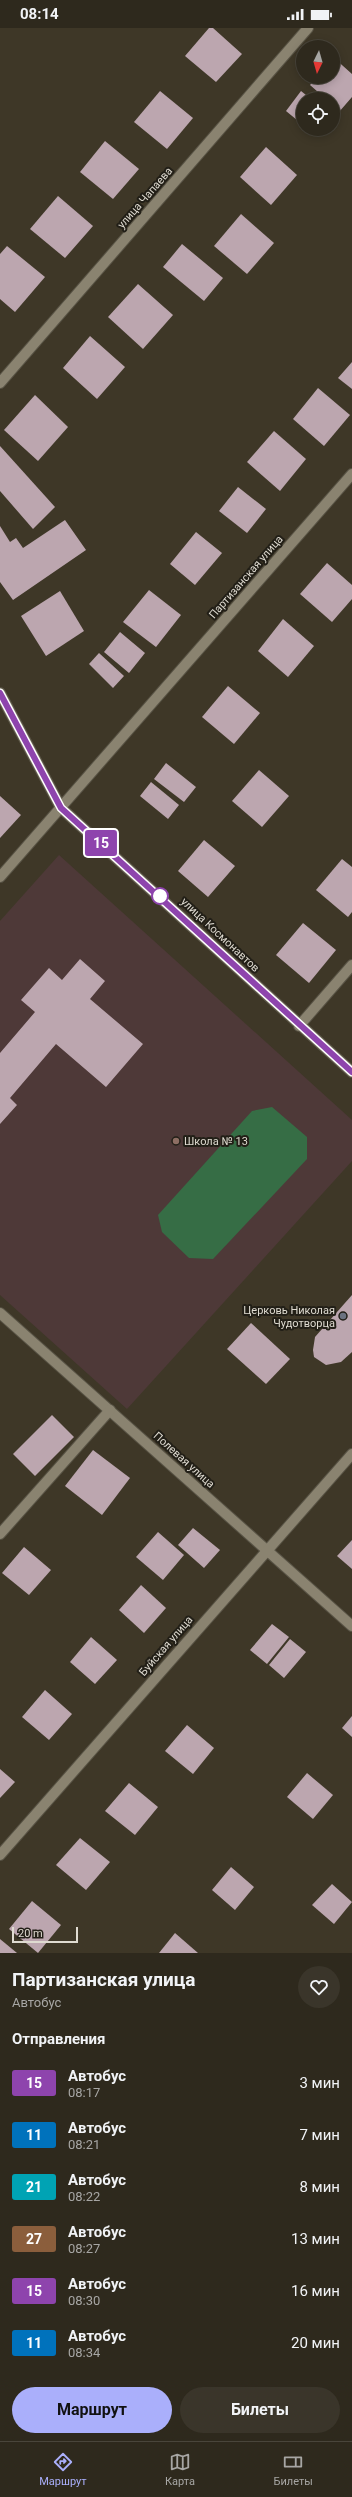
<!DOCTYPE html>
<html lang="ru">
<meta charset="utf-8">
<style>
body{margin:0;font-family:Roboto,sans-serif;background:#3a352a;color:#f1f3f6;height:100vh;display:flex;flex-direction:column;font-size:15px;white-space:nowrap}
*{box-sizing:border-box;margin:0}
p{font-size:13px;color:#a7a6a4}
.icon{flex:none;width:22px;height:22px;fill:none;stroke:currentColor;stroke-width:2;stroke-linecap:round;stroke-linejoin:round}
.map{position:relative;height:1925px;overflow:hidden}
.details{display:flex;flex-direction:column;background:#2e291d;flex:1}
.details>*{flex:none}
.badge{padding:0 8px;border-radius:3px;font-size:14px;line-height:26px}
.needle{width:26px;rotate:185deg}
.buttons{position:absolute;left:296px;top:12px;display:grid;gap:8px}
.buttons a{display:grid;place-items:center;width:44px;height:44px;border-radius:50%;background:#2e291d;box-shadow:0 2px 10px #0003,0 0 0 1px #49453b;font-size:20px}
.scale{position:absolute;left:12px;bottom:10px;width:66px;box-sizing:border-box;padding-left:4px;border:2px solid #dfdbd1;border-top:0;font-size:11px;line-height:14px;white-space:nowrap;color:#dfdbd1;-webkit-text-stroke:3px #221f17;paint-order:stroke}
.map>.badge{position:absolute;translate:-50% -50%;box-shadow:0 0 0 2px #fff}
h2{padding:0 12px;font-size:15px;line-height:36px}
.round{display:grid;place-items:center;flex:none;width:42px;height:42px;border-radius:21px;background:#3a352a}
.overview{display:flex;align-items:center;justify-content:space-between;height:68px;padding:0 12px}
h1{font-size:19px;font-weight:700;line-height:30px}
.button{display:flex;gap:8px;margin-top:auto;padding:8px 12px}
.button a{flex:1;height:46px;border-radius:24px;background:#aaaffb;color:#111;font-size:16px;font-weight:700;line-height:46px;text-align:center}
.button a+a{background:#3a352a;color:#f1f3f6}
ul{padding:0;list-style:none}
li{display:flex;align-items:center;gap:12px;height:52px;padding:0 12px}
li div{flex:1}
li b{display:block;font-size:15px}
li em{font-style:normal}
li .badge{min-width:44px;font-weight:700;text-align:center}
.status{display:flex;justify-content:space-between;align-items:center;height:28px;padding:0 20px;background:#2e291d;direction:ltr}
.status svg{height:11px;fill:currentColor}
.menu{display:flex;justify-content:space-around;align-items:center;height:56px;border-top:1px solid #49453b;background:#2e291d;font-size:11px;color:#a7a6a4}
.menu a{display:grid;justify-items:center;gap:2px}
.menu .selected{color:#aaaffb}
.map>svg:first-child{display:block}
</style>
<div class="status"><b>08:14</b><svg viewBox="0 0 49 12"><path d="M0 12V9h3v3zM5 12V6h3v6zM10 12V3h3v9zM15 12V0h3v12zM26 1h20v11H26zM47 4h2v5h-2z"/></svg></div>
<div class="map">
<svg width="352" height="1925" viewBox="0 0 352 1925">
<rect width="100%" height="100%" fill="#3e3727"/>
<!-- education -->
<path fill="#4e3938" d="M59 827 352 1092V1133L127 1381 0 1267V893Z"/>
<!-- garden -->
<path fill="#366d45" d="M272 1079 307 1109V1131L213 1231 189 1230 162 1204 158 1187 252 1083Z"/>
<!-- building -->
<g fill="#bca6af">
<path d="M209 0H213L242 26 216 54 185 28Z"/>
<path d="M333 29 352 46V69L339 84 333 78V71H326L310 57 317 49H333Z"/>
<path d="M160 63 193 90 167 121 134 94Z"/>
<path d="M301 63 311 71H303V97L286 83Z"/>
<path d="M105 113 139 141 113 171 80 144Z"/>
<path d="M266 119 297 147 271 177 240 149Z"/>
<path d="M58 168 93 198 65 230 30 201Z"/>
<path d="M241 186 274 215 247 246 214 218Z"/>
<path d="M182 216 223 250 204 273 163 239Z"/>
<path d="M7 218 45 249 15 284 0 271V226Z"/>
<path d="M138 256 173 287 143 321 108 289Z"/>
<path d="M90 308 125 339 97 371 63 340Z"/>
<path d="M352 334V361L338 350Z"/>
<path d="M318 360 350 387 324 418 293 391Z"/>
<path d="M35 367 68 399 38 433 4 402Z"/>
<path d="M274 403 306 431 280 463 247 434Z"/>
<path d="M0 418 55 479 33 501 0 463Z"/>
<path d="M238 459 266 481 247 505 219 483Z"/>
<path d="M65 492 86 522 13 572 0 554V498L10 514 16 510 23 520Z"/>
<path d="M196 504 222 525 195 557 170 536Z"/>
<path d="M327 535 352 557V571L332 594 300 566Z"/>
<path d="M149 562 181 587 156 619 123 594Z"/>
<path d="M60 563 84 603 46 628 21 588Z"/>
<path d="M283 591 314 618 288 649 258 623Z"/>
<path d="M120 604 145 625 129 645 104 624Z"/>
<path d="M99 625 124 648 113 660 89 636Z"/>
<path d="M228 658 260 685 234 716 202 689Z"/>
<path d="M166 735 196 759 184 774 154 751Z"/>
<path d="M259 742 289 768 262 799 232 773Z"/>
<path d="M151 754 179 777 168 791 140 768Z"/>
<path d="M0 768 21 787 0 810Z"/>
<path d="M204 812 235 838 208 869 178 843Z"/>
<path d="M342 831 352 839V884L348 889 316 862Z"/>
<path d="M303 895 336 922 309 955 276 927Z"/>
<path d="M80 931 105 953 90 971 143 1016 106 1059 56 1016 10 1070 17 1077 0 1096V1025L35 984 21 972 49 940 62 952Z"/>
<path d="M352 1267V1324L341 1334 326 1337 314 1329 313 1322 315 1309Z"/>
<path d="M251 1295 290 1331 266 1356 227 1321Z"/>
<path d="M52 1387 74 1409 35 1448 13 1426Z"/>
<path d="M93 1422 130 1450 102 1487 65 1458Z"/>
<path d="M193 1500 220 1522 204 1540 178 1517Z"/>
<path d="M158 1504 184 1527 163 1552 136 1529Z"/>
<path d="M352 1512V1541L337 1528Z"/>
<path d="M24 1519 51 1542 29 1567 2 1545Z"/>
<path d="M141 1557 166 1580 144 1605 119 1582Z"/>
<path d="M272 1596 289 1609 267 1636 250 1622Z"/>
<path d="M91 1609 117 1632 95 1656 70 1634Z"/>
<path d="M290 1611 306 1624 284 1650 269 1637Z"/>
<path d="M45 1662 72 1686 49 1712 22 1689Z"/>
<path d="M352 1688V1709L342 1700Z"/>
<path d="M187 1697 214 1720 193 1746 165 1723Z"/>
<path d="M0 1741 15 1754 0 1770Z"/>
<path d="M307 1745 333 1767 313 1791 287 1769Z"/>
<path d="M129 1755 158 1779 135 1807 105 1783Z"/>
<path d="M80 1810 110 1834 86 1862 56 1837Z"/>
<path d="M231 1839 254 1859 235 1882 212 1862Z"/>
<path d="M332 1856 352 1874 334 1896 312 1877Z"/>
<path d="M32 1873 61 1897 38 1925 9 1901Z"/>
<path d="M175 1905 198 1925H159Z"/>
<path d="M0 1911 17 1925H0Z"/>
</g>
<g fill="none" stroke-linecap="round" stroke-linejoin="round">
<defs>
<g id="minor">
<path d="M0 355 308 0"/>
<path d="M0 665 61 780 352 1044"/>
<path d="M0 849 352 446"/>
<path d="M299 998 352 937"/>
<path d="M0 1285 352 1598"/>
<path d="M0 1506 110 1382"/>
<path d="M0 1827 352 1426"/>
</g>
</defs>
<!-- minor casing -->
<use href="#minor" stroke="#585345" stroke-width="12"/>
<!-- minor -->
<use href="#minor" stroke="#8a8370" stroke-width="10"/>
</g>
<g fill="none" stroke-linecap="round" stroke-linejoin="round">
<defs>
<path id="line" d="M0 665 61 780 352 1044"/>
</defs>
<!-- line casing -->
<use href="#line" stroke="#fff" stroke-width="9"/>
<!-- line -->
<use href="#line" stroke="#8e44ad" stroke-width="6"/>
</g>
<!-- markers -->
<circle fill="#fff" stroke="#8e44ad" stroke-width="2" cx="160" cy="868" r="8"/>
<circle fill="#8d6e63" stroke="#221f17" stroke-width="1.5" cx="176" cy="1113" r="4"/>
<circle fill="#6b7280" stroke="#221f17" stroke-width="1.5" cx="343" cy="1288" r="4"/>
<g text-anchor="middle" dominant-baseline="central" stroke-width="4" stroke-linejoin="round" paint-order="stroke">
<!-- street labels -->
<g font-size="11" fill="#dfdbd1" stroke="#221f17">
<text transform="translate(145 170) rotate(-49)">улица Чапаева</text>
<text transform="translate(246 549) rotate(-49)">Партизанская улица</text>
<text transform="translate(220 907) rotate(43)">улица Космонавтов</text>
<text transform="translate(184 1432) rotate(42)">Полевая улица</text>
<text transform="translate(166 1618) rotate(-49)">Буйская улица</text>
</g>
<!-- poi labels -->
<g font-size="11" fill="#dfdbd1" stroke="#221f17" text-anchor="start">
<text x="184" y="1113">Школа № 13</text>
<text x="335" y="1282" text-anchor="end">Церковь Николая<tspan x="335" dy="13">Чудотворца</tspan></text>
</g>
</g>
</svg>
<div class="buttons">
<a><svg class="needle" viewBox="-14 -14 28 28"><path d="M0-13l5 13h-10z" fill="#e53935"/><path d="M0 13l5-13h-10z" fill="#a7a6a4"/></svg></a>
<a><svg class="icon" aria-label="locate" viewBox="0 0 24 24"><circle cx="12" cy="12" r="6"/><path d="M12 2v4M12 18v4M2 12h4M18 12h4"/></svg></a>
</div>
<div class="scale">20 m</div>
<b class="badge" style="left:101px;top:815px;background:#8e44ad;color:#fff">15</b>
</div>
<section class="details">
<div class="overview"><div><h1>Партизанская улица</h1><p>Автобус</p></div><a class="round"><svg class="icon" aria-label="heart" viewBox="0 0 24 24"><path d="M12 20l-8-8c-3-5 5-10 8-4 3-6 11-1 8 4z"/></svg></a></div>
<h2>Отправления</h2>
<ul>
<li><span class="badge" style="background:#8e44ad;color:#fff">15</span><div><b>Автобус</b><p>08:17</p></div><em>3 мин</em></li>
<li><span class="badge" style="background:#0072bc;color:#fff">11</span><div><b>Автобус</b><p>08:21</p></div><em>7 мин</em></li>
<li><span class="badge" style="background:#00a3b4;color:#fff">21</span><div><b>Автобус</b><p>08:22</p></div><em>8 мин</em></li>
<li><span class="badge" style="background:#8b5e3c;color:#fff">27</span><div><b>Автобус</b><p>08:27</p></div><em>13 мин</em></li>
<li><span class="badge" style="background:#8e44ad;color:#fff">15</span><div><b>Автобус</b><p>08:30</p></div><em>16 мин</em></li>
<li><span class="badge" style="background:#0072bc;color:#fff">11</span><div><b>Автобус</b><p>08:34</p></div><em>20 мин</em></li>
</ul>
<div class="button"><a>Маршрут</a><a>Билеты</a></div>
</section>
<nav class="menu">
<a class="selected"><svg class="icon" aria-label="directions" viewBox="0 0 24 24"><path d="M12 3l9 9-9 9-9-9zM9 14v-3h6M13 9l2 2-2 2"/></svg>Маршрут</a>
<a><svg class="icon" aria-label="map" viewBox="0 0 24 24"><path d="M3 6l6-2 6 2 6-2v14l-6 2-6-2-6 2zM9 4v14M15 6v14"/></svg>Карта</a>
<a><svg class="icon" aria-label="tickets" viewBox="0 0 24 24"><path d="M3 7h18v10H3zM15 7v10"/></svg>Билеты</a>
</nav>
